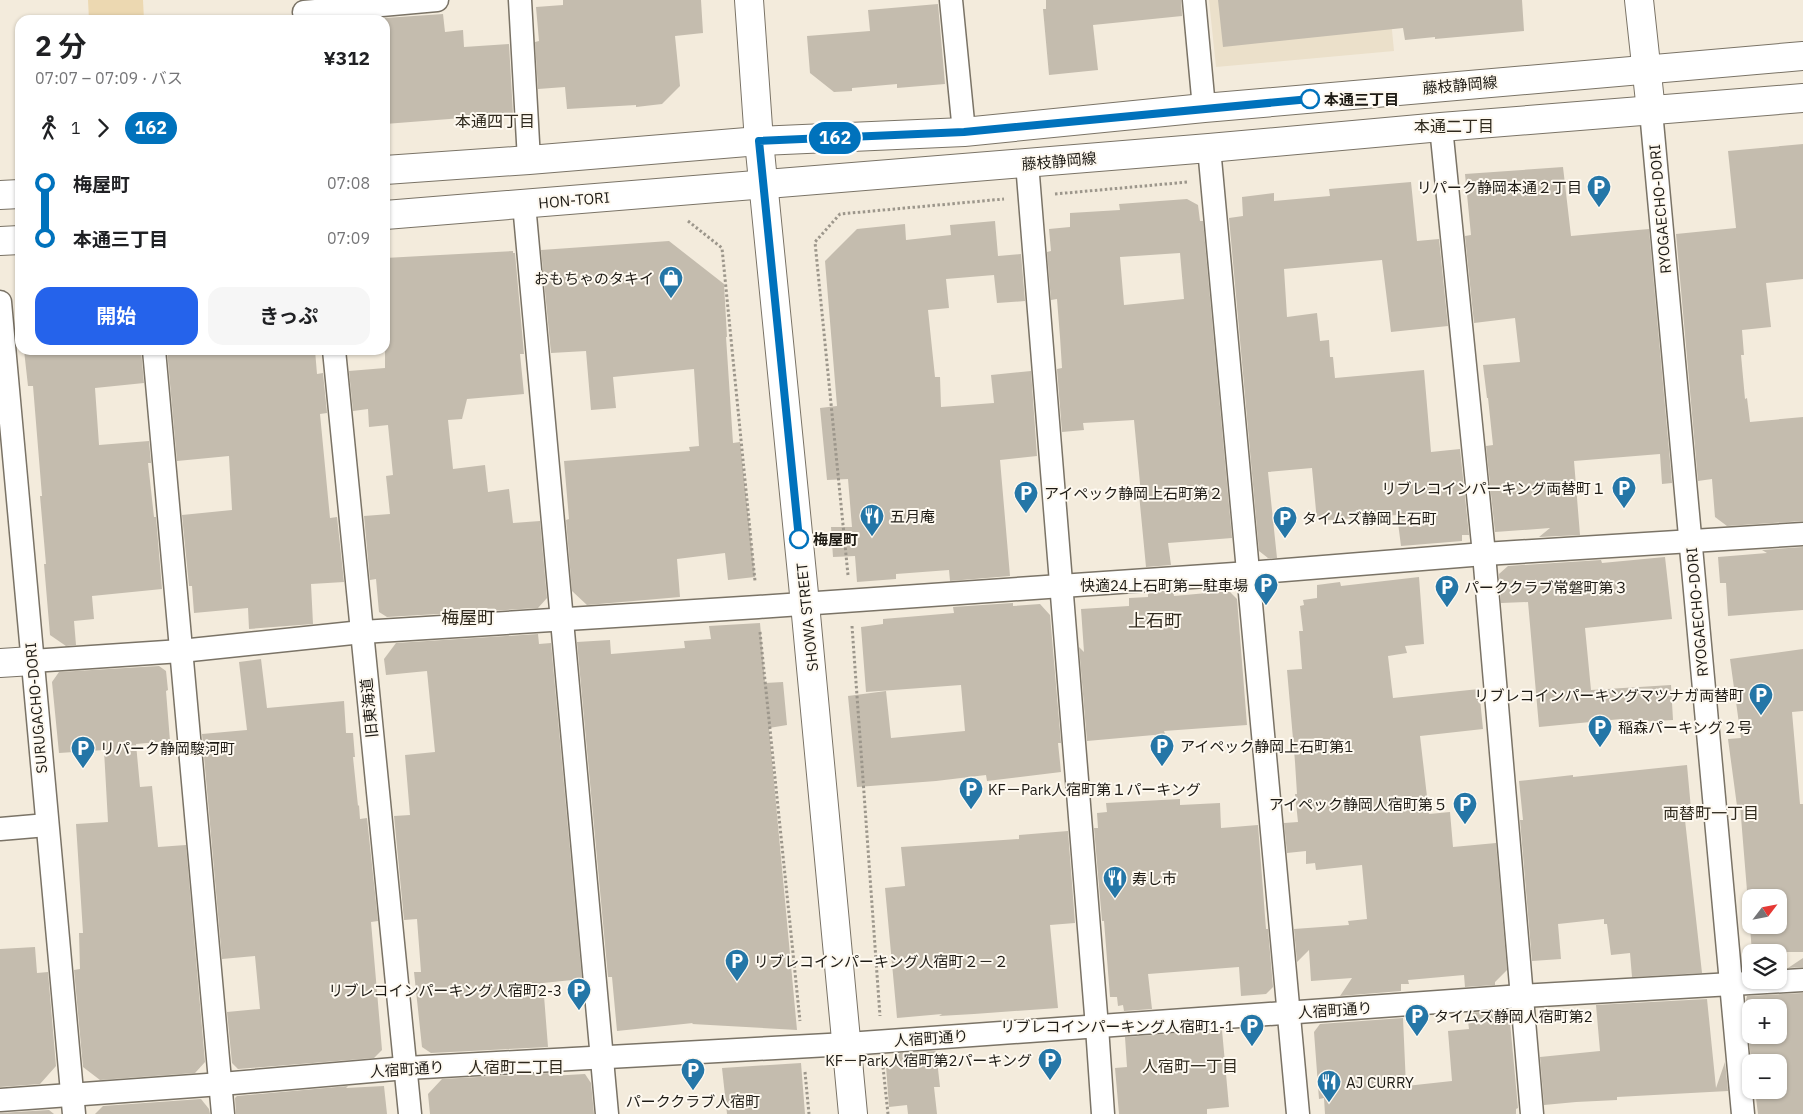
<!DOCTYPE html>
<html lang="ja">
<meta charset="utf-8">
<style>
body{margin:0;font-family:"IBM Plex Sans","Noto Sans JP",sans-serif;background:#f6f6f6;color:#202124;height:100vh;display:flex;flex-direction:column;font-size:19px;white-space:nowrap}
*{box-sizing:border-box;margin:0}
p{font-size:16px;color:#757577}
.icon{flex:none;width:28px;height:28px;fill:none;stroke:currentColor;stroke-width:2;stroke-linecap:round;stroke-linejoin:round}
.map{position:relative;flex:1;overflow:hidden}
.sheet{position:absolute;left:15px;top:15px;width:375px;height:340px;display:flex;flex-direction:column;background:#fff;border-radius:15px;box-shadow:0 1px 4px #0004}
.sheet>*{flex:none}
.badge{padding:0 10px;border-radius:16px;font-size:18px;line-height:32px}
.needle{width:32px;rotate:58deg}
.controls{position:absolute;left:1742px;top:889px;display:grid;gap:10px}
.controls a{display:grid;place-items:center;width:45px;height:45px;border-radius:10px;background:#fff;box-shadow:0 1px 4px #0004;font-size:25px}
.map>.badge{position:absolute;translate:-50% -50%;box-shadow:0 0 0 2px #fff}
.legs{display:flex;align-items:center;gap:8px;height:55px;padding:0 20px;font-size:16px}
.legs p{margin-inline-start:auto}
.overview{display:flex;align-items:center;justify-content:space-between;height:85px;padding:0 20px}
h1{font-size:28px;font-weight:700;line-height:38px}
.button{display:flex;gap:10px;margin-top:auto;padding:10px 20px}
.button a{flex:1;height:58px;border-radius:15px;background:#2563eb;color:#fff;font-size:20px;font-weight:700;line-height:58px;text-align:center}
.button a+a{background:#f6f6f6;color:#202124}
ul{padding:0 20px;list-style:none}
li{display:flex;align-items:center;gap:18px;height:55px;font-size:19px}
li i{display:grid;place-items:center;width:8px;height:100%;margin:0 6px;background:currentColor}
li i::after{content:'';width:12px;height:12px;margin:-6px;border:4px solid;border-radius:50%;background:#fff}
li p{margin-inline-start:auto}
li:first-child i{background:linear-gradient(#0000 50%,currentColor 0)}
li:last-child i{background:linear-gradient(currentColor 50%,#0000 0)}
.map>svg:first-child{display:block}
</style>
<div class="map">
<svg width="1803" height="1114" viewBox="0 0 1803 1114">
<rect width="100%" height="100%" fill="#f3ebdc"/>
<!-- built -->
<path fill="#ebe0ca" d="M1209 0H1389L1394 51 1216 67Z"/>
<!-- green -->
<path fill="#ecd8b1" d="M88 0H143L144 20H89Z"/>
<!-- building -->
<g fill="#c4bcae" fill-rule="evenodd">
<path d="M563 0H701L703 33 675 36 680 86 662 104 636 107V105L567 109 565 87 538 89 535 42 539 41 536 7 563 5Z"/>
<path d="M1046 0H1181L1182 16 1093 25 1098 70 1049 75 1043 9H1046Z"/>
<path d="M1218 0H1522L1524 31 1435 39V37L1405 40 1403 28 1223 47Z"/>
<path d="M938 4 945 84 897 88V84L852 88V91L834 92 810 73 807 36 870 31 868 10Z"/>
<path d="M443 14 445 32 463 30 464 47 509 44 513 114 385 124V18Z"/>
<path d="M1803 144V279L1766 283 1771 327 1742 330 1744 355H1741L1745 399 1747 398 1750 422 1803 417V521L1727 526 1715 517 1712 479 1698 481 1676 234 1736 228 1728 151Z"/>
<path d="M1563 167 1571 236 1649 229 1672 483 1662 484 1660 454 1574 461 1580 535 1539 537 1550 528 1495 532 1486 446 1493 445 1488 398H1487L1483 365 1520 362 1515 318 1474 323 1465 236 1471 235 1465 174Z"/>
<path d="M1411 182 1417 241 1439 239 1448 326 1391 332 1382 260 1284 269 1287 317 1317 313 1320 341 1329 340 1330 357H1333L1335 378 1424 370 1431 452 1460 449 1469 535H1462V541L1401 546 1397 515 1317 521 1312 468 1268 472 1277 558H1268L1259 551 1229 218 1243 216 1242 197 1274 193V201L1330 196 1329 189Z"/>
<path d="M1187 199 1198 205 1200 221H1203L1232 538 1168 543 1171 565 1146 567 1139 494H1141L1134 420 1083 423 1084 430 1062 432 1057 369 1062 368 1060 337 1057 299 1051 300 1047 252 1051 251 1049 229 1070 227V213L1120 210 1119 204ZM1180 253 1184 299 1124 305 1120 257Z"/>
<path d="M995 221 998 256 1021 254 1025 301 997 303 994 275 946 279 949 308 928 310 935 377H940L941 407 994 403 991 375 1031 371 1037 456 1000 460 1010 576 950 581 949 570 896 574V579L857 582 855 556 833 557 831 527H852L848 479 827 480 820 408 837 406 825 261 857 229 905 224 906 240 951 235 950 225Z"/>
<path d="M669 241 724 284 727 337H726L733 443 740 442 755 577 728 580 725 553 677 559 680 597 587 605 572 591 566 520 569 519 564 461 690 451 689 447 699 446 694 369 613 377 616 408 591 410 586 351 551 353 541 250Z"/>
<path d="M513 251V253H515L524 354H520L524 394 467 399 462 419 448 420 453 469 485 465 488 492 509 489 513 523 540 521 547 598 538 608 387 617 379 612 376 579 370 580 364 516 390 514 386 476 393 475 388 425 369 427 368 409 353 411 349 371 385 368V258Z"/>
<path d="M24 350H141L144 383 95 388 99 445 149 441 151 463H148L154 517H156L162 589 92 596 94 619 74 621 76 645 66 646 50 635 44 564H46L40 496H42L33 386H28Z"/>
<path d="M167 350H315L317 374 323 373 327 413 320 414 330 518 337 517 344 582 311 584 313 624 249 629 248 608 194 613 192 586H189L182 515 232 510 229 456 177 461Z"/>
<path d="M1803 547V610L1728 616 1726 583H1720L1718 557 1767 553 1762 550Z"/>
<path d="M1665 557 1672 619 1585 628 1591 690 1671 685 1673 720 1621 723V719L1539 727 1528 602 1501 603 1499 574 1508 566 1601 560 1602 563Z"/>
<path d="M1419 577 1424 644 1405 646 1407 653 1388 656 1393 698 1479 689 1483 729 1420 736 1429 814 1450 812 1453 847 1496 843 1507 970 1495 982V985L1465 987 1464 975 1408 980 1409 984H1401V991L1340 996 1352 978 1311 981 1309 950 1297 962 1294 929 1349 925 1348 921 1367 919 1362 865 1316 870 1315 863 1306 864V851L1287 853 1284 823 1298 822 1295 794H1297L1295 762 1287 670 1302 669 1299 631H1303L1300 606 1304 605 1303 600 1317 598V585L1340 582 1341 586Z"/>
<path d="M1173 591 1174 596 1229 591 1237 599 1247 725 1164 731 1165 734 1087 741 1079 647 1084 652 1081 609 1129 606V598L1148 597V593Z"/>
<path d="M1013 603V606L1040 604 1050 615 1061 743H1058L1061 772 987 781 986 775 936 781 857 787 848 696 886 691 891 738 965 731 961 685 866 692 861 627 883 624V619L954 613 953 607Z"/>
<path d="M760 623 765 683 783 682 787 725 769 728 797 1030 692 1024 693 1023 617 1031 612 977H608L577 642 610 640 611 654 685 648 684 641 711 639 709 626Z"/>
<path d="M538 634 539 644 551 643 582 979 543 983 548 1047 431 1053 422 1047 414 972H421L417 919 404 920 394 816 410 815 405 755 435 752 427 671 386 675 384 659 396 643Z"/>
<path d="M1803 649V711L1792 712 1800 804H1803V952H1752L1740 805 1737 806 1728 739 1741 738 1730 659ZM1751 898H1779V925H1751Z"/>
<path d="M261 659 267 708 344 701 346 733H353L355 757H353L358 806 359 805 360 819 367 818 378 921 371 922 382 1050 374 1058 238 1069 232 1063 227 1012 260 1009 255 956 222 959 202 734 247 730 239 662Z"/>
<path d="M159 666 166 671 168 690 166 691 170 741 136 744 140 787 152 786 158 847 186 845 205 1062 195 1073 100 1080 83 1067 74 970 80 969 79 933H83L76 824 108 822 104 750 59 753 52 682 59 672Z"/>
<path d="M1687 765 1692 820H1685L1702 973 1632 977 1630 953 1611 955 1607 924H1604V919L1558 924 1561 959 1532 961 1520 820H1523L1519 781 1573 775V777Z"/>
<path d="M1180 799V805L1220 803 1221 828 1258 825 1266 929H1268L1273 987 1266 994 1241 996 1239 967 1148 974 1152 1009 1124 1011 1123 1005 1118 1006 1117 997H1110L1104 921H1102L1094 828H1098L1097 813 1107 812 1106 803Z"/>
<path d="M1068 831 1075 923 1050 925 1058 1008 974 1014 939 1016 942 1014 897 1018 885 888 905 886 901 847 1019 839V835Z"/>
<path d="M35 947 37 973 48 972 56 1066 40 1084 0 1087V949Z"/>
<path d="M1803 958V967L1788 968Z"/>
<path d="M1803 993V1114H1758L1755 1090H1779V1062H1751L1746 1000 1747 996ZM1751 1008H1779V1035H1751Z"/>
<path d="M1707 999 1716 1088 1725 1062 1728 1091 1617 1097V1100L1576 1102 1544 1105 1540 1057 1600 1051 1596 1005Z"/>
<path d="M1497 1011 1498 1023 1510 1022 1518 1108 1516 1109V1114H1325L1324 1098 1319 1099 1314 1032 1320 1024 1403 1018 1406 1086 1452 1081 1448 1031 1469 1029 1467 1013Z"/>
<path d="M1222 1030 1229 1107 1207 1109V1114H1119L1115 1068 1127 1067 1125 1037Z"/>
<path d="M936 1051 940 1087H934L937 1114H908L907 1105 889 1107 886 1066 897 1060V1056L900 1053Z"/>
<path d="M801 1063 805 1114H727L722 1068Z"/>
<path d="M550 1073V1076L585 1074 591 1083 594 1114H430L428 1094 442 1079Z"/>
<path d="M348 1086 346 1088 384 1086 387 1114H236L235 1098 237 1096Z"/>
<path d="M201 1099 209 1109 210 1114H95L103 1106Z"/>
<path d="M49 1110 54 1114H0V1113Z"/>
</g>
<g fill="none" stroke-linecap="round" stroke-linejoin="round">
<defs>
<g id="street">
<path d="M520 0 529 160"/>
<path d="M951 0 964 132"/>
<path d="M1194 0 1204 108"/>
<path d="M304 12 437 0"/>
<path d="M1651 111 1743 1114"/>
<path d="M1441 127 1484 554 1532 1114"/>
<path d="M1209 148 1298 1114"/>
<path d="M1027 163 1097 1027 1103 1114"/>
<path d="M524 204 607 1114"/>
<path d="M0 302 74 1114"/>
<path d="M154 350 223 1114"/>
<path d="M334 350 410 1114"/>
<path d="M32 661 181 651 362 632 758 607 1249 573 1484 554 1803 534"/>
<path d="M0 829 47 825"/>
<path d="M0 1100 221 1084 406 1068 847 1044 1522 996 1803 980"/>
</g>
<g id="secondary">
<path d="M1639 0 1651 111"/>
<path d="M385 170 529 160 759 141 964 132 1204 108 1803 56"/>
<path d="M0 195 20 194"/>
<path d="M385 215 1209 148 1441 127 1803 98"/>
<path d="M0 241 20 240"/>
<path d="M0 663 32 661"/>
</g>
<path id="highway" d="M749 0 759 141 805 604 853 1114"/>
</defs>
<!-- street casing -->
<use href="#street" stroke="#7a7366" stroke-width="25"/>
<!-- secondary casing -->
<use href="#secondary" stroke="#7a7366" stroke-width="30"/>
<!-- highway casing -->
<use href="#highway" stroke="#7a7366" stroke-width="30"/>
<!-- path -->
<g stroke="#9c968b" stroke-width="3" stroke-dasharray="2.5 2.5" stroke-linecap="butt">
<path d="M1055 194 1188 182"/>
<path d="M688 221 722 248 755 581"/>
<path d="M848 575 815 242 840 214 1004 199"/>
<path d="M852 626 880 1016"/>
<path d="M760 632 800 1021"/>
<path d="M883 1067 888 1114"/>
<path d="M805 1072 809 1114"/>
</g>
<!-- street -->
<use href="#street" stroke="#fff" stroke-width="22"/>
<!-- secondary -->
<use href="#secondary" stroke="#fff" stroke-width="28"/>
<!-- highway -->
<use href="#highway" stroke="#fff" stroke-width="28"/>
</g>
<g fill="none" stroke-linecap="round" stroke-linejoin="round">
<defs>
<path id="line-1" d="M799 539 759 141 964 132 1310 99"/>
</defs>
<!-- line-1 casing -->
<use href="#line-1" stroke="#fff" stroke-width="11"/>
<!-- line-1 -->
<use href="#line-1" stroke="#0072bc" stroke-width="8"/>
</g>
<!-- icons -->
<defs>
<symbol id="parking-pin" viewBox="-11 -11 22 30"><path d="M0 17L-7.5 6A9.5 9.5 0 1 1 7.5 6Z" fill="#2476a7" stroke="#fef9f0"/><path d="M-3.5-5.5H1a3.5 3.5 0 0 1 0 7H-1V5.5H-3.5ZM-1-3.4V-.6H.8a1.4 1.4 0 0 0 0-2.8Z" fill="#fff"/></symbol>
<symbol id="shop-pin" viewBox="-11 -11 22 30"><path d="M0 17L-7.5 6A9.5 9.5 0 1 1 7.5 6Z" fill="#2476a7" stroke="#fef9f0"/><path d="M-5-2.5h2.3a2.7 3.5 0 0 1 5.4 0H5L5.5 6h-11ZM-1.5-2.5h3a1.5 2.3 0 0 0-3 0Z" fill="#fff"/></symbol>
<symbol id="restaurant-pin" viewBox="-11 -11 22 30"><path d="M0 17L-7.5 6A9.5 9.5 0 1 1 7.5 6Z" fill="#2476a7" stroke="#fef9f0"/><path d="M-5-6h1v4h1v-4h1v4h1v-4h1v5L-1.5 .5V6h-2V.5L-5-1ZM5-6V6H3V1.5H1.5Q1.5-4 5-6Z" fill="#fff"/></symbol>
</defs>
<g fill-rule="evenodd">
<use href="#parking-pin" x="1585" y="173" width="28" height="38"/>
<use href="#shop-pin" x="657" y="264" width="28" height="38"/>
<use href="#parking-pin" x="1610" y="474" width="28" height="38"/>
<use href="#parking-pin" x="1012" y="479" width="28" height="38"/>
<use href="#restaurant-pin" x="858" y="502" width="28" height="38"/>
<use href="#parking-pin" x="1271" y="504" width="28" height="38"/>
<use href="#parking-pin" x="1252" y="571" width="28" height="38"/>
<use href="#parking-pin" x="1433" y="573" width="28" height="38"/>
<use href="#parking-pin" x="1747" y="681" width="28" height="38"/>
<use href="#parking-pin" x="1586" y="713" width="28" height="38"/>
<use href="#parking-pin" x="1148" y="732" width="28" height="38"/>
<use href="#parking-pin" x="69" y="734" width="28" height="38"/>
<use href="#parking-pin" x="957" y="775" width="28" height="38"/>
<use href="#parking-pin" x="1451" y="790" width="28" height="38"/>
<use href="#restaurant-pin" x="1101" y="864" width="28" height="38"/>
<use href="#parking-pin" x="723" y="947" width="28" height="38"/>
<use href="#parking-pin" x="565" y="976" width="28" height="38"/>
<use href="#parking-pin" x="1403" y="1002" width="28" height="38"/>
<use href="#parking-pin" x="1238" y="1012" width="28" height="38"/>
<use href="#parking-pin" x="1036" y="1046" width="28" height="38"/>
<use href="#parking-pin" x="679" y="1056" width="28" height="38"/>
<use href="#restaurant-pin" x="1315" y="1068" width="28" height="38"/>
</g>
<!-- markers -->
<g fill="#fff" stroke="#0072bc" stroke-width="2.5">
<circle cx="1310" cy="99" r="9"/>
<circle cx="799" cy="539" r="9"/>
</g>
<g text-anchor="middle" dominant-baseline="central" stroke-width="4" stroke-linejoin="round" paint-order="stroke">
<!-- street labels -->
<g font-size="15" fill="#1e1b15" stroke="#fef9f0">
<text transform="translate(1460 85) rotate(-5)">藤枝静岡線</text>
<text transform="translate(1059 161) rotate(-5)">藤枝静岡線</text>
<text transform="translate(574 200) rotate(-5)">HON-TORI</text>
<text transform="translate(1660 209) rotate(-95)">RYOGAECHO-DORI</text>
<text transform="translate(1697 612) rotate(-95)">RYOGAECHO-DORI</text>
<text transform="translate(807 617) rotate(-96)">SHOWA STREET</text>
<text transform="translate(36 708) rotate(-95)">SURUGACHO-DORI</text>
<text transform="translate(369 708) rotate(-96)">旧東海道</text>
<text transform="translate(1335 1010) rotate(-4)">人宿町通り</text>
<text transform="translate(931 1038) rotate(-4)">人宿町通り</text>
<text transform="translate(407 1069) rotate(-4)">人宿町通り</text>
</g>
<!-- stop labels -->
<g font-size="15" font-weight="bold" fill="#1e1b15" stroke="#fef9f0" text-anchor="start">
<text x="1324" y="99">本通三丁目</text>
<text x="813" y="539">梅屋町</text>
</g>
<!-- poi labels -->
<g font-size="15" fill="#1e1b15" stroke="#fef9f0" text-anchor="start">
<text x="1582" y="187" text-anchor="end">リパーク静岡本通２丁目</text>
<text x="654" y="278" text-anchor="end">おもちゃのタキイ</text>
<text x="1606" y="488" text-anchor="end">リブレコインパーキング両替町１</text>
<text x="1044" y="493">アイペック静岡上石町第２</text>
<text x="890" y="516">五月庵</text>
<text x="1302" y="518">タイムズ静岡上石町</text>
<text x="1248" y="585" text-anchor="end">快適24上石町第一駐車場</text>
<text x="1464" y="587">パーククラブ常磐町第３</text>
<text x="1744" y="695" text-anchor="end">リブレコインパーキングマツナガ両替町</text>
<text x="1618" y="727">稲森パーキング２号</text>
<text x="1180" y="746">アイペック静岡上石町第1</text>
<text x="100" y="748">リパーク静岡駿河町</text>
<text x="988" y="789">KF－Park人宿町第１パーキング</text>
<text x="1448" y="804" text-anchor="end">アイペック静岡人宿町第５</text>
<text x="1132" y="878">寿し市</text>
<text x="754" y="961">リブレコインパーキング人宿町２－２</text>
<text x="562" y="990" text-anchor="end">リブレコインパーキング人宿町2‐3</text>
<text x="1434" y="1016">タイムズ静岡人宿町第2</text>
<text x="1234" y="1026" text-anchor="end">リブレコインパーキング人宿町1-1</text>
<text x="1032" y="1060" text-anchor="end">KF－Park人宿町第2パーキング</text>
<text x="1346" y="1082">AJ CURRY</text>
<text x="693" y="1101" text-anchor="middle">パーククラブ人宿町</text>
</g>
<!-- neighbourhood labels -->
<g font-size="16" fill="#302a1e" stroke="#fef9f0">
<text x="495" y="121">本通四丁目</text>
<text x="1454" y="126">本通二丁目</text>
<text x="1711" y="813">両替町一丁目</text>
<text x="1190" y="1066">人宿町一丁目</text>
<text x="516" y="1067">人宿町二丁目</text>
</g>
<!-- quarter labels -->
<g font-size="18" fill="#302a1e" stroke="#fef9f0">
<text x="468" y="617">梅屋町</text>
<text x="1155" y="620">上石町</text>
</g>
</g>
</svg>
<div class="controls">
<a><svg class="needle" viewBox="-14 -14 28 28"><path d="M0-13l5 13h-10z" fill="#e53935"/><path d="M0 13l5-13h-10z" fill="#757577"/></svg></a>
<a><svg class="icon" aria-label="layers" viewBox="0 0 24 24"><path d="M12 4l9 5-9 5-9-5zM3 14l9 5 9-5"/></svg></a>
<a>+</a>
<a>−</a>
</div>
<b class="badge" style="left:835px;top:138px;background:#0072bc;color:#fff">162</b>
<section class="sheet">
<div class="overview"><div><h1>2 分</h1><p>07:07 – 07:09 · バス</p></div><b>¥312</b></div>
<div class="legs"><svg class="icon" aria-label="walk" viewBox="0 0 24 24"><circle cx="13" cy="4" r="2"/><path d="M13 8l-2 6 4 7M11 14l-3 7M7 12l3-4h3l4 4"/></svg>1<svg class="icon" aria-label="forward" viewBox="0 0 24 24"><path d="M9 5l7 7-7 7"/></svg><b class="badge" style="background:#0072bc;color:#fff">162</b></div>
<ul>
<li><i style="color:#0072bc"></i><b>梅屋町</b><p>07:08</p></li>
<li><i style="color:#0072bc"></i><b>本通三丁目</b><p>07:09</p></li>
</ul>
<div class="button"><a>開始</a><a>きっぷ</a></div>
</section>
</div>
